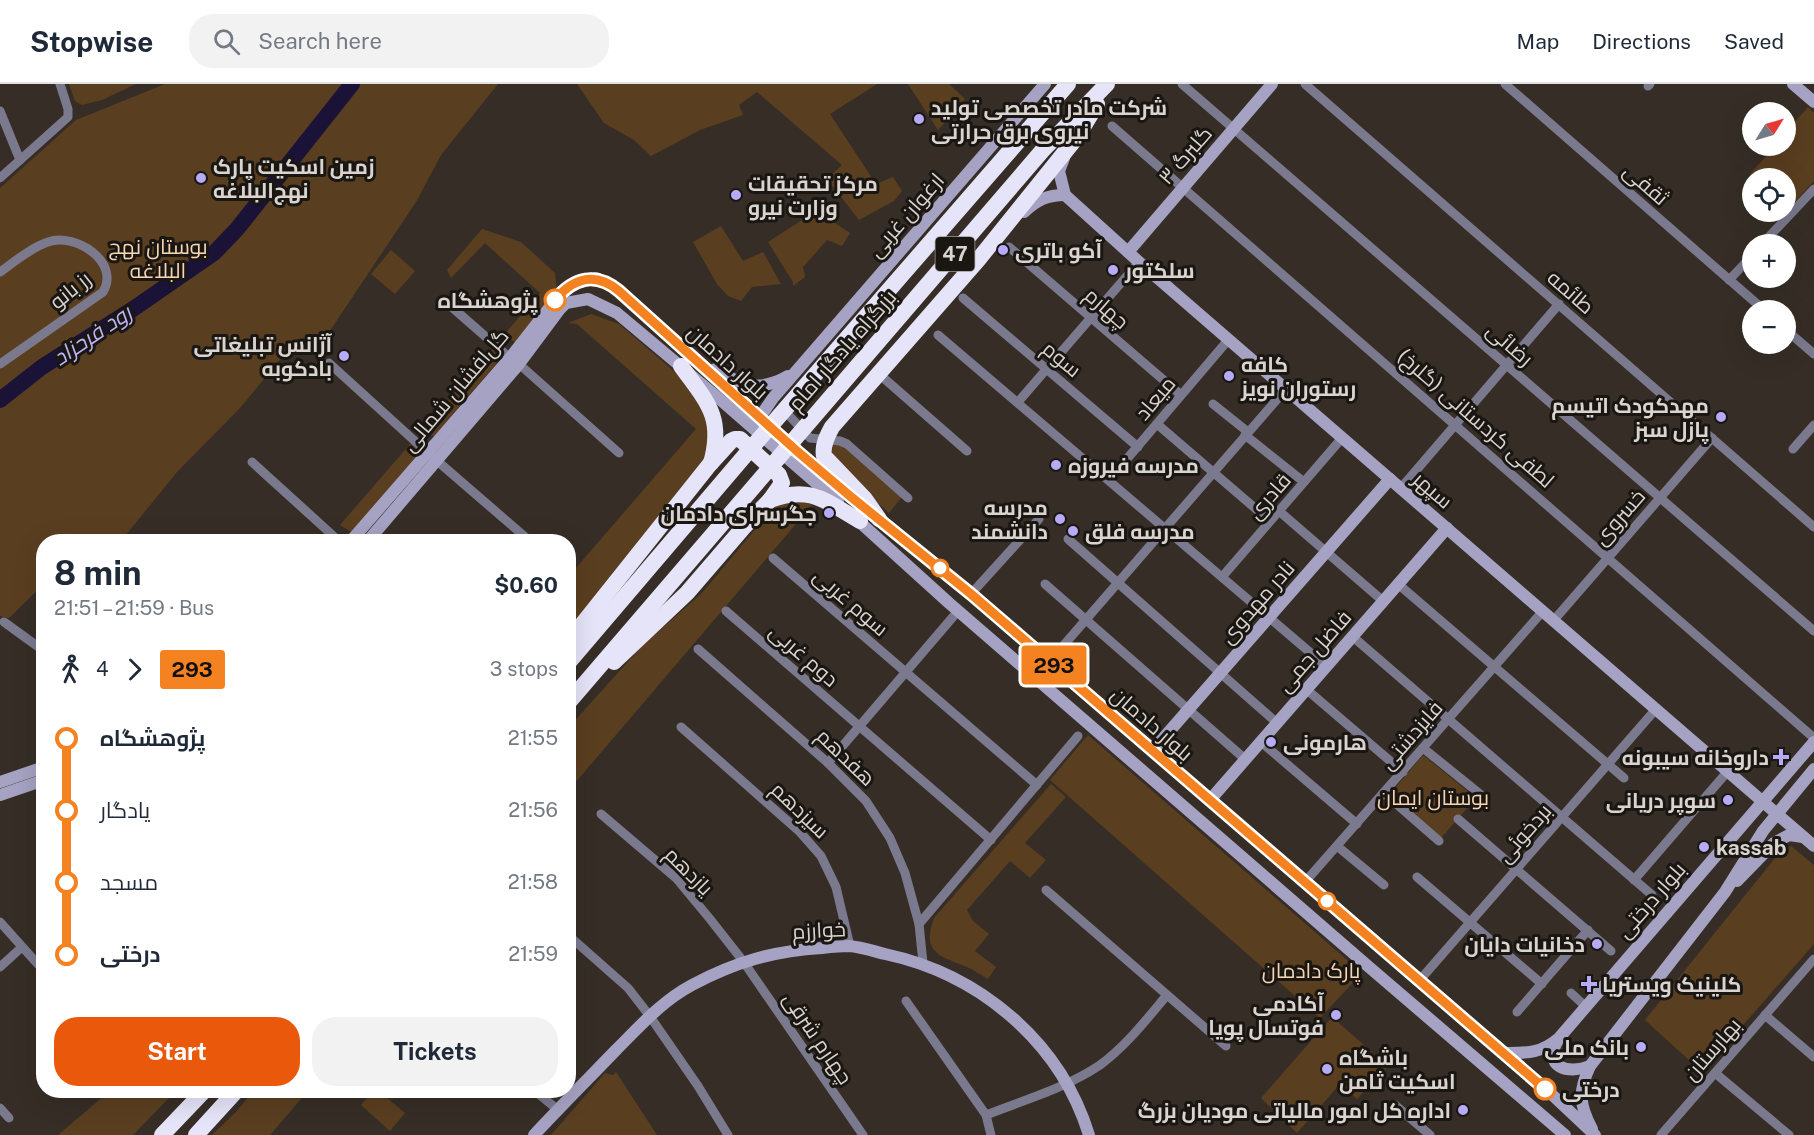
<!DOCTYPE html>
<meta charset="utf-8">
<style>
body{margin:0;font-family:"Public Sans",Cairo,sans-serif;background:#f2f2f3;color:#1f2937;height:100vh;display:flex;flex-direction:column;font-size:22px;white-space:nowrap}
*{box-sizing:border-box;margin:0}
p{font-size:20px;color:#747a83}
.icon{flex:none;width:33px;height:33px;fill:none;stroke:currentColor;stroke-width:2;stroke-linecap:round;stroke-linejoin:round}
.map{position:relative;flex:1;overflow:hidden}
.details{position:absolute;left:36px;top:450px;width:540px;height:564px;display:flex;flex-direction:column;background:#fff;border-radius:24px;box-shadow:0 6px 24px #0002}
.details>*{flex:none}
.badge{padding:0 12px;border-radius:4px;font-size:21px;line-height:39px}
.needle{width:39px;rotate:53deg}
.buttons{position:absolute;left:1742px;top:18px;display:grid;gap:12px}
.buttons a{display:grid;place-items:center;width:54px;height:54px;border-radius:50%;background:#fff;box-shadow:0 6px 24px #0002;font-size:30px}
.map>.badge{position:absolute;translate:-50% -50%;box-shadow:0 0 0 3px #fff}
.legs{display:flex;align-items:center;gap:9px;height:66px;padding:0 18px;font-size:20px}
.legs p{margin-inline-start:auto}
.summary{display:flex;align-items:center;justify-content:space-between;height:102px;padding:0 18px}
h1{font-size:33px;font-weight:700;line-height:45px}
.cta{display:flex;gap:12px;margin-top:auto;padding:12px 18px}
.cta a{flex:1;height:69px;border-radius:24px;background:#ea580c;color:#fff;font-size:24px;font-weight:700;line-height:69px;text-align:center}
.cta a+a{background:#f2f2f3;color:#1f2937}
ul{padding:0 18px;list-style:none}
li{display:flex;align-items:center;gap:21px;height:72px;font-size:22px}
li i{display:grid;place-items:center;width:9px;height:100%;margin:0 8px;background:currentColor}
li i::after{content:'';width:15px;height:15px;margin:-8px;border:4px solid;border-radius:50%;background:#fff}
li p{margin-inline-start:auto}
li:first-child i{background:linear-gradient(#0000 50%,currentColor 0)}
li:last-child i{background:linear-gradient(currentColor 50%,#0000 0)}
header{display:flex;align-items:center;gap:36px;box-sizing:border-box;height:84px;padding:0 30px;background:#fff;border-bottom:2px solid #e0e1e3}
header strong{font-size:28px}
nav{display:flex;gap:33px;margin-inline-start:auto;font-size:21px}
.search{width:420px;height:54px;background:#f2f2f3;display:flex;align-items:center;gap:15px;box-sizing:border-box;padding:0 21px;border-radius:24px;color:#747a83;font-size:22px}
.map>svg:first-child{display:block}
</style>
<header>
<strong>Stopwise</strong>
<div class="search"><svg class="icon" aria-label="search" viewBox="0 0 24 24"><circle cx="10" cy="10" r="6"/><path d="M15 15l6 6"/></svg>Search here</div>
<nav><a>Map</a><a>Directions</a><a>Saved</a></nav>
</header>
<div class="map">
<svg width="1814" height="1051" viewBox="0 0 1814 1051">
<rect width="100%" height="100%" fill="#362e26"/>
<!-- green -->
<g fill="#5a3e20">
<path d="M69 0H136L102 16 82 21 75 17Z"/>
<path d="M165 0H498L441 71 416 118 315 269 297 255 240 324 177 388 121 457 44 458 43 501 9 534 0 532V104L76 36Z"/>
<path d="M577 0H877L830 30 876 100 893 93 902 107 894 117 859 136 827 95 842 81 757 8 739 21 743 31 700 46 651 72 634 56 604 39Z"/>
<path d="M908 0H949L965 15 938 46Z"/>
<path d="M1808 23 1814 29V97L1789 124 1785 121V94H1755L1750 90 1775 62H1785V49Z"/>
<path d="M823 131 850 149 842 162 827 156 803 183 805 193 793 202V198L768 158 808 132 815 135Z"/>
<path d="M721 142 743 177 763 168 781 200 752 203 741 217 728 212 717 200 693 158Z"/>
<path d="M482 145 521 158 555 189 557 206 516 259 504 251 540 209 485 159 451 194 447 186Z"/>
<path d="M391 166 415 187 395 210 371 190Z"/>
<path d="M591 230 619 240 682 294 707 330 711 351 705 373 569 547V492L696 345 577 240 568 239Z"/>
<path d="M494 263 496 280 434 352 421 348Z"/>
<path d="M411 359 420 369 351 448 340 441Z"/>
<path d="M835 359 844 362 902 413 889 429 848 392 828 362Z"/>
<path d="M796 413 813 420 569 706V643L643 561 702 509 773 424Z"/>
<path d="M1088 651 1362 889 1320 934 1050 696Z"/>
<path d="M1423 671 1476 714 1441 754 1390 710Z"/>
<path d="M1051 700 1066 713 1025 759 1046 776 1030 794 1010 777 967 826 973 837 989 850 975 867 996 883 988 895C981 891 974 886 967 883 940 872 921 869 934 834Z"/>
<path d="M1791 762 1814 781V860L1702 988 1645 936 1779 769Z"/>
<path d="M1332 933 1388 982 1357 1015 1340 1000 1297 1049 1261 1014Z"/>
<path d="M616 988 657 1051H551L605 989 613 991Z"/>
<path d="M254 1006 308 1007 270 1051H212L236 1028Z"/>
<path d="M374 1006 379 1007 405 1029 390 1047 361 1021Z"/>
<path d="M110 1007H176L133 1051H58Z"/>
</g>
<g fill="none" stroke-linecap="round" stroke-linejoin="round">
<!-- river -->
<path stroke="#1b1238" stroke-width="16" d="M0 316 42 283 133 225 214 169 237 145 352 0"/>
<!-- street -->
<g stroke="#7b798e" stroke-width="9">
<path d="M1182 0 1814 547"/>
<path d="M1305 0 1814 443"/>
<path d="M1505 0 1764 226"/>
<path d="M1648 2 1650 0"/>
<path d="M0 27 20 76"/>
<path d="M1112 42 1814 654"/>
<path d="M0 94 68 33V25L60 0"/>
<path d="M1762 160 1814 105"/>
<path d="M1009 163 1181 311"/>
<path d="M0 188C14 178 32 163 48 158 75 148 121 178 103 208L0 280"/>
<path d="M1729 196 1752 172"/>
<path d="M963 214 1138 363"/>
<path d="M446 218 510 274 519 280 619 369"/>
<path d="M1785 245 1814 270"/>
<path d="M938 251 1326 582"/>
<path d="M329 279 428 369 531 458"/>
<path d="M879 290 967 367"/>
<path d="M1018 318 1139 178"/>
<path d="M1213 320 1248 348"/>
<path d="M782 324 810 354 840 357 847 360 908 414"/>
<path d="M1157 340 1270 437"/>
<path d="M1245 351 1304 398"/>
<path d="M1793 365 1814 341"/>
<path d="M252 378 340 458"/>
<path d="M1109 396 1229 255"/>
<path d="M1401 404 1559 220"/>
<path d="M1279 427 1383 517"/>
<path d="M1068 455 1277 639"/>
<path d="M773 474 1037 701"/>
<path d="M1222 493 1342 354"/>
<path d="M1045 500 1245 675"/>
<path d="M1398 500 1624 694"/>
<path d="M971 510 1039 435"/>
<path d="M726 527 991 756"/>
<path d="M1554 536 1712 354"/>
<path d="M4 538 44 567"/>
<path d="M1352 552 1652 811"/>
<path d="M698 565 828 679 866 717 890 754 905 789 919 840 923 879"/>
<path d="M1050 577 1286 305"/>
<path d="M1306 605 1403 688"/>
<path d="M681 643 799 747 821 772 836 803 850 862"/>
<path d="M1261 658 1357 740"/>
<path d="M1423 664 1480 710"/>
<path d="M828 679 958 527"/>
<path d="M1384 709 1439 757"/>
<path d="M601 730 676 794 710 835 743 877 863 1051"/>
<path d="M1458 735 1611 867"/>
<path d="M1337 762 1384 801"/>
<path d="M1417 793 1542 900"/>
<path d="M1634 796 1728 687"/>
<path d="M1305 798 1543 527"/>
<path d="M1046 806 1226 962"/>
<path d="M0 838 44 887"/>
<path d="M919 840 1078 652"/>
<path d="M568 851 628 904 649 931 698 1002 728 1051"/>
<path d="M0 883 22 863"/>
<path d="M1419 897 1656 625"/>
<path d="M1571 909 1585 922"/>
<path d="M906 917 986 1031 991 1051"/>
<path d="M1517 928 1588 846"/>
<path d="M1765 931 1814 973"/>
<path d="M1715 989 1789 1051"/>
<path d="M534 1006 558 1026"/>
<path d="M1395 1021 1430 1051"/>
<path d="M0 1024 9 1034"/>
<path d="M986 1031C1024 1016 1066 1004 1100 981 1126 962 1146 936 1167 911"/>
<path d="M1661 1051 1814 875"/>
</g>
<!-- secondary -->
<g stroke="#a6a2c3" stroke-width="12">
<path d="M1793 0 1814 18"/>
<path d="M1064 74 1059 87 1065 111 1139 178 1814 762"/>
<path d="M1024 128C1037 116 1047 111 1065 111"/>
<path d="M1128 168 1272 0"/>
<path d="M715 285C741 301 759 309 788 292"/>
<path d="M760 333 773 314 1045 0"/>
<path d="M853 432 949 519 1369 883 1565 1051"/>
<path d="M350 458 510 274 561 209 581 196 596 194 613 202 798 368 850 412 971 510 1546 1005 1595 1051"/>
<path d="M367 458 519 280 560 225 566 219 588 215 617 229 716 312 838 418"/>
<path d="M1153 666 1390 395"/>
<path d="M0 698 44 683"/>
<path d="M0 711 44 696"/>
<path d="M1210 716 1447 444"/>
<path d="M1737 797 1774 759 1789 751 1803 753"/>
<path d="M1558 956C1542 983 1568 991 1590 982"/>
<path d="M1503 969C1527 969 1540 970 1559 954L1814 658"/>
<path d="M1592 1045C1579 1020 1578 1008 1590 982L1725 808 1763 747 1814 685"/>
<path d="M534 1051C561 1022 589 994 616 966 640 942 662 917 692 901 735 878 773 867 822 864 831 863 840 862 849 862 861 863 873 867 885 870 979 890 1060 957 1089 1051"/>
</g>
<!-- highway -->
<g stroke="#e6e4f8" stroke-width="16">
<path d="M681 282C707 318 724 333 711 379"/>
<path d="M770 416C811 401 825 417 860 437"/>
<path d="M879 435 865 415 824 372C822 362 827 352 832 343L978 176 1077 53 1097 20"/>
<path d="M568 558 710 380 731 357 735 355H740L779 391 782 399 770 416 743 444 687 509 614 578"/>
<path d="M568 579 747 369 1068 0"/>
<path d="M568 619 1042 67 1107 0"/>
<path d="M162 1051 205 1006"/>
<path d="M196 1051 237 1006"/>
</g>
</g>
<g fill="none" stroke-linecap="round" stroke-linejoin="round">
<defs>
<path id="line-1" d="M555 216C574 193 596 188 619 207L798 368 850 412 971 510 1545 1005"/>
</defs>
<!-- line-1 casing -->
<use href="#line-1" stroke="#fff" stroke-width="14"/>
<!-- line-1 -->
<use href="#line-1" stroke="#f58220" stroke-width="9"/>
</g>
<!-- markers -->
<g fill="#b7abf8" stroke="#1a1713" stroke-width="2">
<circle cx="919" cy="35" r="6"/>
<circle cx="201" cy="94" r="6"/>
<circle cx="736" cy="111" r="6"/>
<circle cx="1003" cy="166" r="6"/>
<circle cx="1113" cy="186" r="6"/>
<circle cx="344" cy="272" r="6"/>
<circle cx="1229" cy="292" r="6"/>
<circle cx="1721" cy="333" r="6"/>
<circle cx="1056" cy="381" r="6"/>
<circle cx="829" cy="429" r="6"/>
<circle cx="1060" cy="435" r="6"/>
<circle cx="1073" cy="447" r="6"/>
<circle cx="1271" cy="658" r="6"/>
<path d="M1778 664h6v6h6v6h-6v6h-6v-6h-6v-6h6z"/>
<circle cx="1728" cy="716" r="6"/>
<circle cx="1704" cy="763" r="6"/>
<circle cx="1597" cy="860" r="6"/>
<path d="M1586 891h6v6h6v6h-6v6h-6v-6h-6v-6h6z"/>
<circle cx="1336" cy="931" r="6"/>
<circle cx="1641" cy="963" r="6"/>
<circle cx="1327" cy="985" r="6"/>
<circle cx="1463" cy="1026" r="6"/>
</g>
<g fill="#fff" stroke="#f58220" stroke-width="3">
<circle cx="555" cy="216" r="10"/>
<circle cx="940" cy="484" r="8"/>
<circle cx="1327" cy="817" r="8"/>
<circle cx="1545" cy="1005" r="10"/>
</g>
<g text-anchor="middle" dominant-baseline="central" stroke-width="6" stroke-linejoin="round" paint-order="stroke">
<!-- shield labels -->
<rect fill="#1a1713" stroke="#a09b97" stroke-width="1.5" x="935.5" y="153" width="39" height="34" rx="4.5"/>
<g font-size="20" font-weight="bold" fill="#d9d4cf">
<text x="955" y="170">47</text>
</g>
<!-- poi labels -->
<g font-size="21" font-weight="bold" fill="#d9d4cf" stroke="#1a1713" text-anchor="start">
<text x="931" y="23">شرکت مادر تخصصی تولید<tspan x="931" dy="24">نیروی برق حرارتی</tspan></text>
<text x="213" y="82">زمین اسکیت پارک<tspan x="213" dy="24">نهج‌البلاغه</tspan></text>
<text x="748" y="99">مرکز تحقیقات<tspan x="748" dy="24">وزارت نیرو</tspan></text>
<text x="1015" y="166">آکو باتری</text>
<text x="1125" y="186">سلکتور</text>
<text x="332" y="260" text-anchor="end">آژانس تبلیغاتی<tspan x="332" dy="24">بادکوبه</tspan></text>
<text x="1241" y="280">کافه<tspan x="1241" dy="24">رستوران نویز</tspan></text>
<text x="1709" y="321" text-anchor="end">مهدکودک اتیسم<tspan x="1709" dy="24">پازل سبز</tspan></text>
<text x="1068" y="381">مدرسه فیروزه</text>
<text x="1048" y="423" text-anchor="end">مدرسه<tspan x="1048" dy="24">دانشمند</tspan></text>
<text x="817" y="429" text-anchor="end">جگرسرای دادمان</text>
<text x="1085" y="447">مدرسه فلق</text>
<text x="1283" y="658">هارمونی</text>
<text x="1769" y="673" text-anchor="end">داروخانه سیبونه</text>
<text x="1716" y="716" text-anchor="end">سوپر دریانی</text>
<text x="1716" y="763">kassab</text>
<text x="1585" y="860" text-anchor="end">دخانیات دایان</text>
<text x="1602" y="900">کلینیک ویستریا</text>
<text x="1324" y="919" text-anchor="end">آکادمی<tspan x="1324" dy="24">فوتسال پویا</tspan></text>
<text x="1629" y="963" text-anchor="end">بانک ملی</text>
<text x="1339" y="973">باشگاه<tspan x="1339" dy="24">اسکیت ثامن</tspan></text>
<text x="1451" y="1026" text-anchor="end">اداره کل امور مالیاتی مودیان بزرگ</text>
</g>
<!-- street labels -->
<g font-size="21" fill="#d9d4cf" stroke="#1a1713">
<text transform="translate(1185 71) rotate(-49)">گلبرگ ۳</text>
<text transform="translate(1646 100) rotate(41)">ثقفی</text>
<text transform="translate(906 131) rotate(-49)">ارغوان غربی</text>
<text transform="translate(70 206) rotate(-39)">رز بانو</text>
<text transform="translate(1571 208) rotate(41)">طائمه</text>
<text transform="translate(1107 224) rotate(41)">چهارم</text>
<text transform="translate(1510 260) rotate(41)">رضائی</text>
<text transform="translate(842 266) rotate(-49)">بزرگراه یادگار امام</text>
<text transform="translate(1062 275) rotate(40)">سوم</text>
<text transform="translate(728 278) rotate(42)">بلوار دادمان</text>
<text transform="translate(455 306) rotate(-50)">گل‌افشان شمالی</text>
<text transform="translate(1155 314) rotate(-50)">میعاد</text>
<text transform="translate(1476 334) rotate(41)">لطفی کردستانی (گلرخ)</text>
<text transform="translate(1433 406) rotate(41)">سپهر</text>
<text transform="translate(1269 412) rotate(-49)">قادری</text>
<text transform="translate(1619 433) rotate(-49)">خسروی</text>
<text transform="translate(851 518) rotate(41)">سوم غربی</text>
<text transform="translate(1257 518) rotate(-49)">نادر مهدوی</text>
<text transform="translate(1314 567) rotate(-49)">فاضل جمی</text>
<text transform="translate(804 571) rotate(41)">دوم غربی</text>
<text transform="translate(1152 640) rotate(41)">بلوار دادمان</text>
<text transform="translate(1411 651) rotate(-49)">فایزدشتی</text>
<text transform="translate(846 673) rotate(44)">هفدهم</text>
<text transform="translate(800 726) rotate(44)">سیزدهم</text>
<text transform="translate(1524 749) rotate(-49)">بردخوئی</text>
<text transform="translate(689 787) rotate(45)">یازدهم</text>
<text transform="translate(1651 816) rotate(-49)">بلوار درختی</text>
<text transform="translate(819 846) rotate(-3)">خوارزم</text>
<text transform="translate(818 954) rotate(56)">چهارم شرقی</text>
<text transform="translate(1712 965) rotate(-49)">بهارستان</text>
</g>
<!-- park labels -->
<g font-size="21" fill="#f8d5b2" stroke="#1a1713">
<text x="158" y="162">بوستان نهج<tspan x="158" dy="24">البلاغه</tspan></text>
<text x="1433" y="713">بوستان ایمان</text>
<text x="1311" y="886">پارک دادمان</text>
</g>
<!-- stop labels -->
<g font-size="21" font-weight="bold" fill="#d9d4cf" stroke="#1a1713" text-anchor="end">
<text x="538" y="216">پژوهشگاه</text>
<text x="1562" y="1005" text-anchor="start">درختی</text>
</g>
<!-- water labels -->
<g font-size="22" font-style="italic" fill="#bfb4fc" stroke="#1a1713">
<text transform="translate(92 251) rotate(-34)">رود فرحزاد</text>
</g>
</g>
</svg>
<div class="buttons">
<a><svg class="needle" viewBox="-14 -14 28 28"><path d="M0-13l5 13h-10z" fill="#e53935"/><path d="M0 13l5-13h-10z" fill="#747a83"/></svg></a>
<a><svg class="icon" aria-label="locate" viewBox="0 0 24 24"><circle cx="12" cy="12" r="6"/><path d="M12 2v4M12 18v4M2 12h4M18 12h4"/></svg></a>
<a>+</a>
<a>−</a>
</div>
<b class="badge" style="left:1054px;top:581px;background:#f58220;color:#111">293</b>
<section class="details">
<div class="summary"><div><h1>8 min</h1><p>21:51 – 21:59 · Bus</p></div><b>$0.60</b></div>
<div class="legs"><svg class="icon" aria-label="walk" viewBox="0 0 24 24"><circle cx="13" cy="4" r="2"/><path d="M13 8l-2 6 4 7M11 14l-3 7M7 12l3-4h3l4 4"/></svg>4<svg class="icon" aria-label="forward" viewBox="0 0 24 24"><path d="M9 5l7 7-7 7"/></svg><b class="badge" style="background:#f58220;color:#111">293</b><p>3 stops</p></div>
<ul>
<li><i style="color:#f58220"></i><b>پژوهشگاه</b><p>21:55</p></li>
<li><i style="color:#f58220"></i><span>یادگار</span><p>21:56</p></li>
<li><i style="color:#f58220"></i><span>مسجد</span><p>21:58</p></li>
<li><i style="color:#f58220"></i><b>درختی</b><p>21:59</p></li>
</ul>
<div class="cta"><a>Start</a><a>Tickets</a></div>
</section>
</div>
